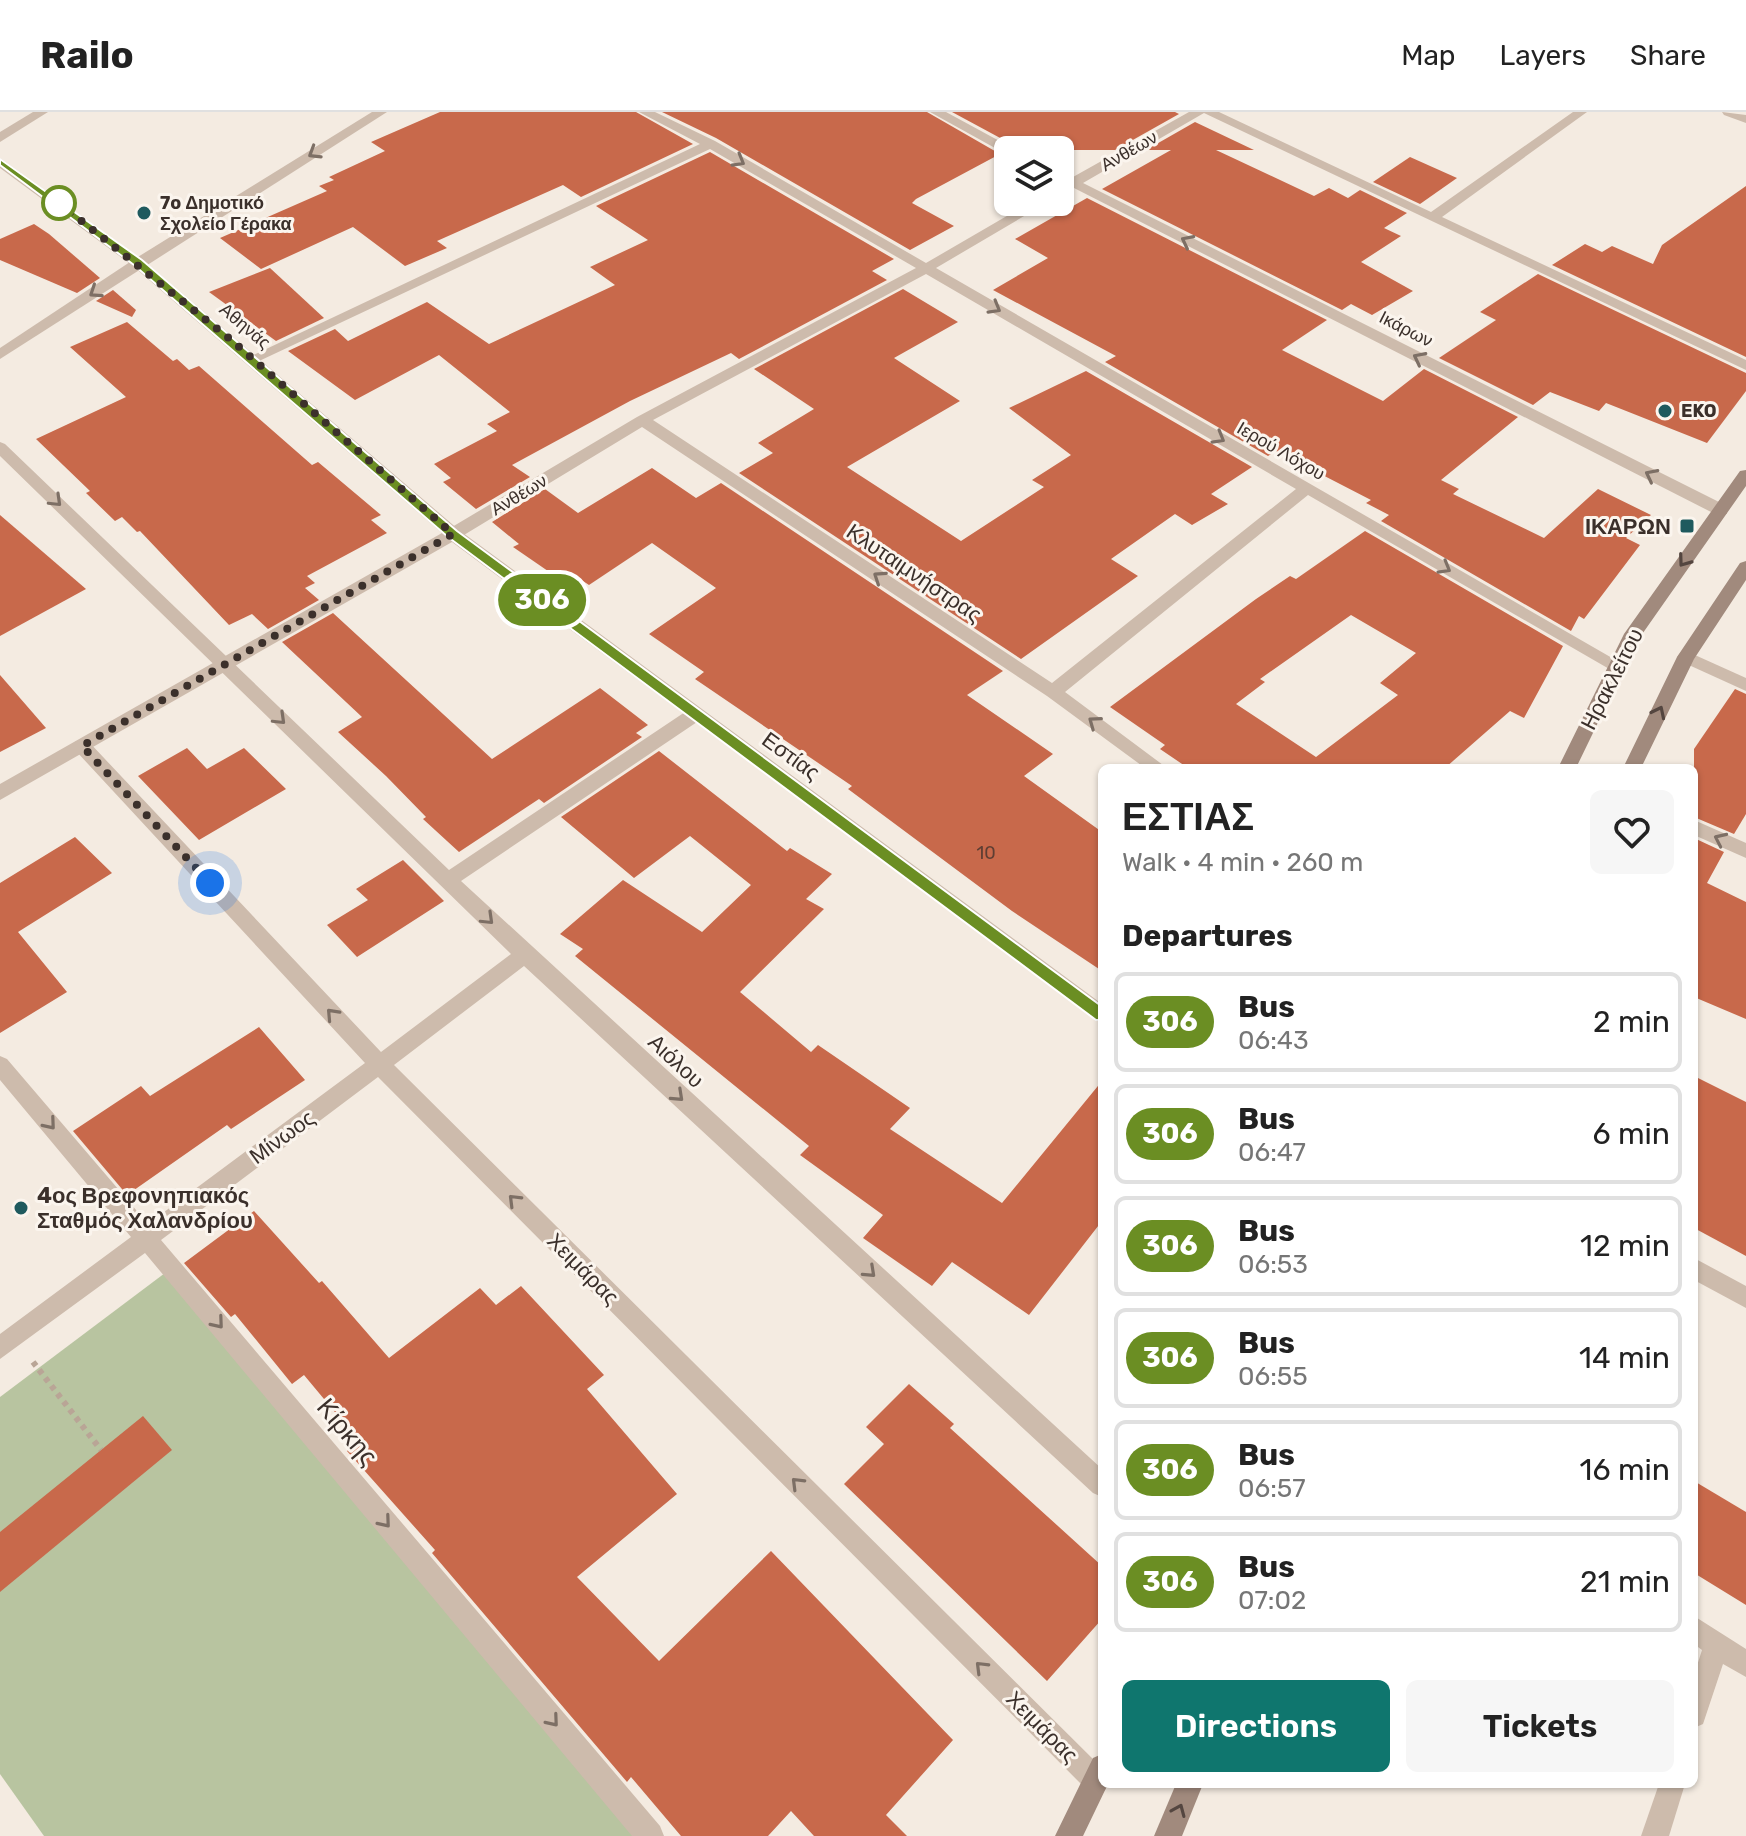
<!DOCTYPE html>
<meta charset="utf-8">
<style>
body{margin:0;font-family:Rubik,sans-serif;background:#f6f6f6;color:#222;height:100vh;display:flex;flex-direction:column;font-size:30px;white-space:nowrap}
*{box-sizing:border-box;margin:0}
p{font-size:26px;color:#767676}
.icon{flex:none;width:44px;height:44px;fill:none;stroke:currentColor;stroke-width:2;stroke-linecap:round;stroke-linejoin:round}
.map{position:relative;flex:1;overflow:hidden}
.details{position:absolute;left:1098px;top:652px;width:600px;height:1024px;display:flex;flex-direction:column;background:#fff;border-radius:12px;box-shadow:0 2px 6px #0004}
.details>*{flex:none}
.badge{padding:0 16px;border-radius:26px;font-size:28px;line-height:52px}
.tools{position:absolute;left:994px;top:24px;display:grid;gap:16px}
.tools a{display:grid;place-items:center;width:80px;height:80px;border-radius:12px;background:#fff;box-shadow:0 2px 6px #0004;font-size:40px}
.you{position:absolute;width:40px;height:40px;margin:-20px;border:6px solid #fff;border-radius:50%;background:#1a73e8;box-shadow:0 0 0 12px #1a73e833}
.map>.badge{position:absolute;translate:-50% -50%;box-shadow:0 0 0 4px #fff}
h2{padding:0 24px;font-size:30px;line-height:72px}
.round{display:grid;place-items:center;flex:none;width:84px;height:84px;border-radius:12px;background:#f6f6f6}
.headline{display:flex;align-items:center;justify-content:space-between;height:136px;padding:0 24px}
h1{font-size:38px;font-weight:600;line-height:60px}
.primary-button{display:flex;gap:16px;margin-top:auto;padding:16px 24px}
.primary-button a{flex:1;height:92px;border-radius:12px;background:#0f766e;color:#fff;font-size:32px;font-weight:600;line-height:92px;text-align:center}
.primary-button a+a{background:#f6f6f6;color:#222}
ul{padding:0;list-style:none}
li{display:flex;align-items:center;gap:24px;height:100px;margin:0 16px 12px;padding:0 8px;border:4px solid #e0e0e0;border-radius:12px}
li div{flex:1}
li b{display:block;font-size:30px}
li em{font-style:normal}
li .badge{min-width:88px;font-weight:700;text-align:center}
header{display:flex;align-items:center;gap:48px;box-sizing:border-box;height:112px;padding:0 40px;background:#fff;border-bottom:2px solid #e0e0e0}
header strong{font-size:38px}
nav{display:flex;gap:44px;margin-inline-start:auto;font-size:28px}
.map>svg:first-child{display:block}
</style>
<header>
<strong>Railo</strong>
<nav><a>Map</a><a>Layers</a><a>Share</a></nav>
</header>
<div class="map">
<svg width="1746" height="1724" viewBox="0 0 1746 1724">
<rect width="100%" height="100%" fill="#f4ebe1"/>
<!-- green -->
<path fill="#b8c4a0" d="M165 1161 638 1724H44L0 1662V1285Z"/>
<!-- building -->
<g fill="#c8694b" fill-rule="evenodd">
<path d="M440 0H636L693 32 581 85 563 73 437 129 447 136 405 154 353 115 261 157 220 126 327 79 319 74 334 68 329 65 385 39 371 30Z"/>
<path d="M662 0H927L1000 42 916 87 912 91 954 114 910 138 716 26Z"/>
<path d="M952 0H1175L1179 2 1115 38H1035L1021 31 1015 34Z"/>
<path d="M1195 10 1254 38H1216L1314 84 1329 76 1348 86 1360 78 1407 101 1384 116 1401 124 1361 150 1413 179 1372 203 1351 192 1342 198 1102 77 1171 38H1146Z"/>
<path d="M710 40 894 147 872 159 887 168 739 247 731 241 630 289 512 353 530 365 476 397 443 370 451 366 434 352 497 319 487 312 510 300 439 243 355 288 288 239 335 217 348 229 427 190 489 232 615 173 590 155 648 128 596 94Z"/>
<path d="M1410 45 1457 66 1420 92 1373 70Z"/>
<path d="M1746 74V245L1552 153 1585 132 1602 140 1612 134 1653 152 1662 133Z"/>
<path d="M1087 86 1327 208 1282 238 1383 289 1424 257 1518 305 1441 368 1459 377 1453 382 1544 426 1598 377 1651 403 1626 426 1640 433 1584 507 1579 504 1571 519 1381 409 1389 403 1366 391 1371 388 1276 339 1268 344 1105 250 1116 244 993 178 1048 146 1015 127Z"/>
<path d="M34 112 49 122 100 166 77 181 0 148V127Z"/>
<path d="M270 156 324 206 276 229 209 180Z"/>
<path d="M1538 162 1746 261V279L1707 331 1606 291 1599 299 1550 280 1533 293 1439 246 1496 208 1480 200Z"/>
<path d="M903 177 958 210 894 246 960 289 847 355 961 429 1044 375 1032 368 1071 343 1009 296 1086 259 1252 355 1211 382 1228 392 1192 413 1175 402 1111 447 1138 464 1021 547 739 361 773 341 758 331 814 297 754 257Z"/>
<path d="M113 178 136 198 132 205 96 189Z"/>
<path d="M127 210 173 249 177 247 189 258 199 254 312 353 318 350 381 403 371 408 387 421 307 464 315 471 305 476 319 488 268 517 252 502 229 513 140 419 137 420 122 405 115 409 86 381 90 379 36 327 126 285 70 235Z"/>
<path d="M652 356 696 386 721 371 1003 559 967 583 1053 642 1024 664 1102 720V859L1012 799 848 677 852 674 695 567 704 560 649 522 716 476 652 431 589 473 571 461 561 468 513 435 519 432 492 410 545 377 578 401Z"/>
<path d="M0 403 86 477 0 524Z"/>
<path d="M1365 419 1563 534 1524 606 1510 599 1445 656H1188L1160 637 1165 633 1110 595 1256 487 1290 464 1296 467ZM1351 503 1416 541 1380 571 1398 583 1316 645 1236 592 1265 570 1260 567Z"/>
<path d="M333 501 492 647 600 576 648 613 636 621 642 625 544 691 539 687 459 740 423 707 426 705 386 664 338 620 362 605 282 530Z"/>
<path d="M0 563 46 616 0 640Z"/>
<path d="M1735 577 1746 582V702L1734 722 1694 705V637Z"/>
<path d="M187 636 207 657 244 636 286 677 199 728 138 664Z"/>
<path d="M659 639 787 739 790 736 832 762 806 787 824 797 740 880 811 940 818 933 910 996 890 1017 1002 1091 1102 969V1109L1029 1203 952 1150 932 1174 863 1126 883 1103 800 1043 809 1034 575 844 583 837 560 822 623 768 702 820 751 773 690 724 634 766 561 705Z"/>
<path d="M75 725 112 761 18 820 67 880 0 921V771Z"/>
<path d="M1694 726 1724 740 1707 771 1746 790V907L1694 885Z"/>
<path d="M403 748 444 789 357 845 327 813 368 788 356 777Z"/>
<path d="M259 915 305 968 231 1017 227 1013 127 1083 73 1019 141 974 150 984Z"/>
<path d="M1694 964 1746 990V1144L1694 1116Z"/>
<path d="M254 1099 319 1171 322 1169 389 1246 480 1176 496 1193 521 1174 604 1263 587 1277 677 1382 577 1465 659 1549 771 1439 953 1628 886 1703 907 1724H814L791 1699 768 1724H681L631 1665 627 1670 432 1441 435 1438 347 1339 359 1329 304 1263 292 1272 235 1202 231 1205 184 1151Z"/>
<path d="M909 1272 954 1312 950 1316 1102 1454V1507L1047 1569 844 1372 884 1332 866 1315Z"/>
<path d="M143 1304 172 1338 0 1480V1420Z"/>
<path d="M1694 1369 1746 1400V1493L1694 1461Z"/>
</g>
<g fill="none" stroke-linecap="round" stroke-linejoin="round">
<!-- path -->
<path stroke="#b9a596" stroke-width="6" stroke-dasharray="5 5" stroke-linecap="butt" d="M33 1250 101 1338"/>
<!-- minor -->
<g fill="#cdbbac" fill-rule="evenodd">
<path d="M33 0H48L0 30V20Z"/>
<path d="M372 0H387L0 247V236L133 148Z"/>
<path d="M639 0H655L715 29 926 151 1031 90H1048L936 156 1626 554 1623 558H1611L1308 383 1065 580 1167 656H1145L1047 584 642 315 459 426H447V418L637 305 916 156 710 37 257 250 252 251 245 247 700 32ZM926 162 1296 377 1052 571 653 308Z"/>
<path d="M930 0H946L1016 38 1004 41Z"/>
<path d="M1189 0H1219L1431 100 1573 0H1587L1442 105 1746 248V258L1204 1 1083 71 1727 394V402H1715L1074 76 1066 79 1060 76 1063 71 1060 69V60L1073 65Z"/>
<path d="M0 330 5 332 449 758 688 598H700L703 603 700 608 461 769 1102 1357V1385L1093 1381 524 854 394 953 1102 1656V1672H1108L1105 1678 1096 1682 1087 1678 378 965 161 1128 660 1714 664 1724H632L145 1141 0 1247V1222L131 1125 0 968V944L7 947 148 1112 365 951 76 639 73 634 76 629H88L381 940 511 842 0 344Z"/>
<path d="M1686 539 1746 566V579L1680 549 1677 545 1680 541Z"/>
<path d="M1694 708 1746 731V746L1694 723Z"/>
<path d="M1694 1146 1746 1174V1196L1694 1168Z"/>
<path d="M1694 1504 1746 1537V1565L1723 1552 1703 1612 1694 1616V1563L1702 1538 1694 1532Z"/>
<path d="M1659 1672H1685L1669 1724H1641Z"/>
</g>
<!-- tertiary -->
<g fill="#cdbbac" fill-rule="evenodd">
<path d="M1722 0 1746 3V11L1724 3Z"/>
<path d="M0 46 143 148 459 418 1102 892V911L452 430 0 688V672L442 421 133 154 0 56Z"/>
</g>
<!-- secondary -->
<g fill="#a18a7d" fill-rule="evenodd">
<path d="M1746 358V374L1638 528 1576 656H1558L1624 522 1740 359Z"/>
<path d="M1746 449V468L1694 547 1641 656H1623L1677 545 1740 451Z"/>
<path d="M1102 1642V1672H1108L1083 1724H1055L1093 1646Z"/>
<path d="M1176 1672H1203L1182 1724H1154Z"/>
</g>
</g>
<!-- one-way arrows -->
<defs><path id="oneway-chevron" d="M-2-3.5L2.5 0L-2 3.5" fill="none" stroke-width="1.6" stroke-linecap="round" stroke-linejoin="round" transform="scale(2)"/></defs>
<g stroke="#7d6f65">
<use href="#oneway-chevron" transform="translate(314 41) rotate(148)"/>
<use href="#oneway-chevron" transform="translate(739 49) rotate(30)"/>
<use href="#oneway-chevron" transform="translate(1187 129) rotate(-153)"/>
<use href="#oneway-chevron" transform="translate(95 180) rotate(146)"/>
<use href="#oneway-chevron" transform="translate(995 196) rotate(30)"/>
<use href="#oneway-chevron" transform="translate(1419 246) rotate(-153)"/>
<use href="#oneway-chevron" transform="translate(1219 326) rotate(30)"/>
<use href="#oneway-chevron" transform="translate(1651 363) rotate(-153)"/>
<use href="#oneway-chevron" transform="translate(56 389) rotate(44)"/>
<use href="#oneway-chevron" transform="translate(1445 456) rotate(30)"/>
<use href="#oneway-chevron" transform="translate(879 465) rotate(-146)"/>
<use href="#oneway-chevron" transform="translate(280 607) rotate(44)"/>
<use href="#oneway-chevron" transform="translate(1094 610) rotate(-144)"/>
<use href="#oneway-chevron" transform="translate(1720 727) rotate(-155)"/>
<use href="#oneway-chevron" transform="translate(488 807) rotate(44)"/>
<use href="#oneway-chevron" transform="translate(332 902) rotate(-133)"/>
<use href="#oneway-chevron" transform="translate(678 984) rotate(43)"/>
<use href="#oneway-chevron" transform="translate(50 1012) rotate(50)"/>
<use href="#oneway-chevron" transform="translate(514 1088) rotate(-135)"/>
<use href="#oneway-chevron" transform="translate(870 1160) rotate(43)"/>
<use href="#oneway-chevron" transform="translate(218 1211) rotate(50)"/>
<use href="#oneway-chevron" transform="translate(797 1371) rotate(-135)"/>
<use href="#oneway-chevron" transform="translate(385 1410) rotate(50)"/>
<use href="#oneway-chevron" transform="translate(981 1555) rotate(-135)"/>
<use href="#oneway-chevron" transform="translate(553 1609) rotate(50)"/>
</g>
<g stroke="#544640">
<use href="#oneway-chevron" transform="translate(1684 449) rotate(126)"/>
<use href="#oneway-chevron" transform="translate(1659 600) rotate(-64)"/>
<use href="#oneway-chevron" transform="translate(1179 1698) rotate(-67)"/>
</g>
<!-- line -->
<path fill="#6b8e23" stroke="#fff" stroke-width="2" d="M0 47 142 148 457 419 1108 899V908H1096L448 425 134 153 0 53Z"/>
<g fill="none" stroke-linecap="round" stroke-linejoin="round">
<!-- walk -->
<path stroke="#3b302b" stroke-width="8" stroke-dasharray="0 14.4" d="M59 91 230 227 453 422 82 634 210 771"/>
</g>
<!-- markers -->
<circle fill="#fff" stroke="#6b8e23" stroke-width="4" cx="59" cy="91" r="16"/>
<g fill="#1f5a5e" stroke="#fbf5ee" stroke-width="3">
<circle cx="144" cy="101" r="8"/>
<circle cx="1665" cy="299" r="8"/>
<rect x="1679" y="406" width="16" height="16" rx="4"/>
<circle cx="21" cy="1096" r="8"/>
</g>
<g text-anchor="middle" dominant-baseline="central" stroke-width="6" stroke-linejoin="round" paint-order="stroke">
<!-- far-street labels -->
<g font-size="18" fill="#3b302b" stroke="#fbf5ee">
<text transform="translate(1129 39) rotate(-30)">Ανθέων</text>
<text transform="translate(245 214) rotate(40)">Αθηνάς</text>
<text transform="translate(1406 217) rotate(27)">Ικάρων</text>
<text transform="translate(1281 339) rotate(30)">Ιερού Λόχου</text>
<text transform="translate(519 383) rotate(-31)">Ανθέων</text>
</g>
<!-- far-poi labels -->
<g font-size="18" font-weight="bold" fill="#3b302b" stroke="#fbf5ee" text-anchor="start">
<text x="160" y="91">7o Δημοτικό<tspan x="160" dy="21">Σχολείο Γέρακα</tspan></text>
<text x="1681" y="299">EKO</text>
</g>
<!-- number labels -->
<g font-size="18" fill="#5e3e33">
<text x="986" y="741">10</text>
</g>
<!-- poi labels -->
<g font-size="22" font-weight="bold" fill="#3b302b" stroke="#fbf5ee" text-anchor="end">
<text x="1671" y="414">ΙΚΑΡΩΝ</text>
<text x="37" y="1083" text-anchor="start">4ος Βρεφονηπιακός<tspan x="37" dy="25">Σταθμός Χαλανδρίου</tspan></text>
</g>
<!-- street labels -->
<g font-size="22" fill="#3b302b" stroke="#fbf5ee">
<text transform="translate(914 461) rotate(34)">Κλυταιμνήστρας</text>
<text transform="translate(1612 567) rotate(-63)">Ηρακλείτου</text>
<text transform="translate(791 644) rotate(36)">Εστίας</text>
<text transform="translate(676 949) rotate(43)">Αιόλου</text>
<text transform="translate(282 1025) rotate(-36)">Μίνωος</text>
<text transform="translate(583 1157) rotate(45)">Χειμάρας</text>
<text transform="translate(1042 1615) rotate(45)">Χειμάρας</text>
</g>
<!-- near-street labels -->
<g font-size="26" fill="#3b302b" stroke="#fbf5ee">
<text transform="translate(347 1320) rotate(50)">Κίρκης</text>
</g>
</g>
</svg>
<div class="tools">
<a><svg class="icon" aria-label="layers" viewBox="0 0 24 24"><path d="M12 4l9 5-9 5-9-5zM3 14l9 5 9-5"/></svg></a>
</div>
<div class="you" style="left:210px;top:771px"></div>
<b class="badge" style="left:542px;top:488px;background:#6b8e23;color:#fff">306</b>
<section class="details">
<div class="headline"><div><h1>ΕΣΤΙΑΣ</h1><p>Walk · 4 min · 260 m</p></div><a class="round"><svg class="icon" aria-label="heart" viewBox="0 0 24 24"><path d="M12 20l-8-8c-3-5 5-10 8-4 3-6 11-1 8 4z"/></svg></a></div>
<h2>Departures</h2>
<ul>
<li><span class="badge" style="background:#6b8e23;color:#fff">306</span><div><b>Bus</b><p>06:43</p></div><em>2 min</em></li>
<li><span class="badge" style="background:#6b8e23;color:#fff">306</span><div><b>Bus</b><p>06:47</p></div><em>6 min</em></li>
<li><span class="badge" style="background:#6b8e23;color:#fff">306</span><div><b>Bus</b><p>06:53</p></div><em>12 min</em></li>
<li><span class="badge" style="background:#6b8e23;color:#fff">306</span><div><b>Bus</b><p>06:55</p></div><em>14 min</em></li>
<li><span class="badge" style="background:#6b8e23;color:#fff">306</span><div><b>Bus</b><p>06:57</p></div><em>16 min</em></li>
<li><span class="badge" style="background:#6b8e23;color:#fff">306</span><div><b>Bus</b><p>07:02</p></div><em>21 min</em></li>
</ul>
<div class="primary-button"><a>Directions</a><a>Tickets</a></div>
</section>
</div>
